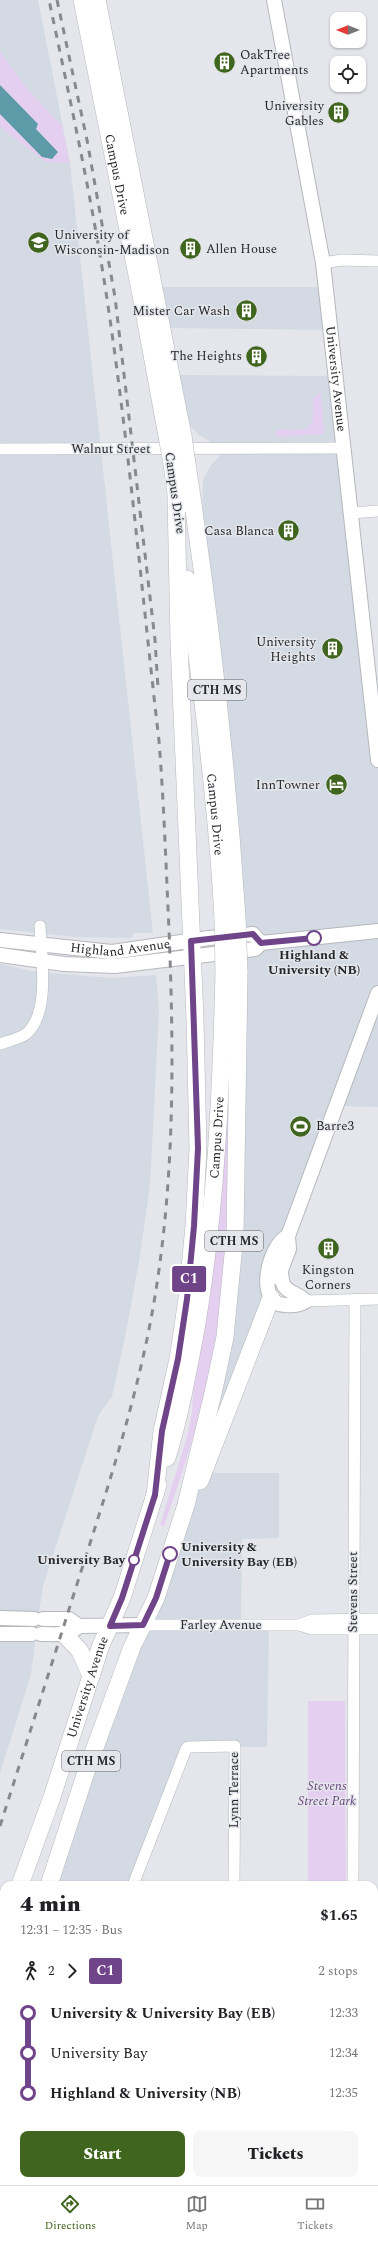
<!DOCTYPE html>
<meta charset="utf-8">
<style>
body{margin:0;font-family:Spectral,serif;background:#f6f6f6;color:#202124;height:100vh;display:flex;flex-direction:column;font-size:15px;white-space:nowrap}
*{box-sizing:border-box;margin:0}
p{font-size:13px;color:#757577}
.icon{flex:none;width:22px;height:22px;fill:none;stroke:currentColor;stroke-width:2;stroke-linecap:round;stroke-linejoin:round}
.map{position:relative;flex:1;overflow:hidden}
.details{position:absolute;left:0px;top:1881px;width:378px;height:304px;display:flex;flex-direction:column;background:#fff;border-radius:12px 12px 0 0;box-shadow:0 1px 3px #0004}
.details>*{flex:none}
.badge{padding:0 8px;border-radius:3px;font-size:14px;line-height:26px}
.needle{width:26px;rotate:270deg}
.buttons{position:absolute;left:330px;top:12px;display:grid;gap:8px}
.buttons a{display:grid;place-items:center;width:36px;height:36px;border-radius:8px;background:#fff;box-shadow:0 1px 3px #0004;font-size:20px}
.map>.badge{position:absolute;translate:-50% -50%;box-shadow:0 0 0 2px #fff}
.legs{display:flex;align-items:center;gap:6px;height:44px;padding:0 20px;font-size:13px}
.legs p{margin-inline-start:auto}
.summary{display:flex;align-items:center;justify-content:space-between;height:68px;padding:0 20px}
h1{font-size:22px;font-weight:800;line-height:30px}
.action{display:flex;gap:8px;margin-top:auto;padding:8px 20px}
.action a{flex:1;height:46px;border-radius:8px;background:#40651e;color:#fff;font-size:16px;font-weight:800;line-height:46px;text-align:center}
.action a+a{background:#f6f6f6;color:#202124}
ul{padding:0 20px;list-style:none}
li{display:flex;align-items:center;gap:14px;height:40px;font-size:15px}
li i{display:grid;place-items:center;width:6px;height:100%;margin:0 5px;background:currentColor}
li i::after{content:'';width:10px;height:10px;margin:-5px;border:3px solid;border-radius:50%;background:#fff}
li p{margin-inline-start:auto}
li:first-child i{background:linear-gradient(#0000 50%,currentColor 0)}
li:last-child i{background:linear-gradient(currentColor 50%,#0000 0)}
.tab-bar{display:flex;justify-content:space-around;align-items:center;height:56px;border-top:1px solid #e0e0e0;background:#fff;font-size:11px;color:#757577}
.tab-bar a{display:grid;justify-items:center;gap:2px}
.tab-bar .active{color:#40651e}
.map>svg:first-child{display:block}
</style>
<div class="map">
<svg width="378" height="2185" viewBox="0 0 378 2185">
<rect width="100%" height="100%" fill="#e4e6eb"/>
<!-- built -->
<g fill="#d3dae4">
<path d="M0 0H38L70 163 153 933H134L131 938 74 937 0 929Z"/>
<path d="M155 287H325L330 330 163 328Z"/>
<path d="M172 375 335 376 378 722V1107L336 1106 288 1236 271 1298 205 1473H279V1538L242 1539 241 1624 269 1625 267 1747H189L133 1885H49L132 1647 214 1389 236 1209 202 560 203 480 211 465 225 450 199 435 186 421Z"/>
<path d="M0 964 31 971 111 978 156 975 159 1011 150 1185 140 1256 125 1337 112 1396 98 1416 43 1586 38 1619 0 1618Z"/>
<path d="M0 1634H36L31 1674 0 1773Z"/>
<path d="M4 2034V2181H24V2185H0V2045Z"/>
</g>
<!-- green -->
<g fill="#e5cff1">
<path d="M0 52 29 91 62 126 70 163 46 162 0 127Z"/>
<path d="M321 393 324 434 276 437V432L279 429C292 430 312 434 313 417 313 410 312 403 314 397Z"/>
<path d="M227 1109H230C229 1196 229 1290 209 1375 198 1426 181 1477 164 1526L160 1525 187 1437 192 1412 194 1379Z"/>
<path d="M308 1701H345L346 1885H308Z"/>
</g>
<!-- water -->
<path fill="#5c9ba7" d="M0 85 38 124 36 129 58 152 52 159 42 157 0 114Z"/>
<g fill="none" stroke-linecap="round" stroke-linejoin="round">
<defs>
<g id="minor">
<path d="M323 263 342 260 378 261"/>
<path d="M0 449 343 448"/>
<path d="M351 513 378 511"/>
<path d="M0 1044C8 1041 19 1039 26 1034 51 1013 41 955 40 926"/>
<path d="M306 1301 378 1299"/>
<path d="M143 1625H299L312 1629H378"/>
<path d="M299 1625 312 1620 378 1619"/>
<path d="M133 1885 186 1749 188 1747 235 1746 234 1885"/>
<path d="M353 1885 355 1299"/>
<path d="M374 2123H378"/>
<path d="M29 2181 30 2185"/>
<path d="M168 2185V2181"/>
<path d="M309 2185V2181"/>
</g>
<g id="tertiary">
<path id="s1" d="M274 0 323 263 378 760"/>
<path id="s2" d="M0 940 112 952 209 938 253 934 261 943"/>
<path d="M0 955 64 964 115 966 255 949 261 943 378 931"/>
<path d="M288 1236 378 993"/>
<path d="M281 1269C281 1295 292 1289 306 1301 300 1305 293 1306 285 1305 254 1304 269 1244 288 1236"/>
<path d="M278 1278 289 1249 288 1236"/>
<path d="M0 1618 34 1619"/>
<path d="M43 1619H69L79 1626"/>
<path d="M0 1634H32"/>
<path d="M41 1634C55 1634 69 1636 79 1626L143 1625"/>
<path d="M374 1969H378"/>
</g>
<g id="primary">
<path id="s3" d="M82 0 140 290 167 436"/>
<path d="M97 0 183 436"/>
<path d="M172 464 178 508"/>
<path d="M187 464C210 614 227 765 237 917"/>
<path id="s4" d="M187 579C202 692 217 805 223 919"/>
<path id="s5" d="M167 1458C180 1416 188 1372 196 1329 216 1211 221 1093 224 973"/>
<path d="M200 1481 271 1298"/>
<path d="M155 1495 162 1431 178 1359 187 1299 194 1226 198 1148 195 1019 179 641 176 496"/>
<path d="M64 1634 80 1651 91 1676"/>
<path id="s6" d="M20 1885 52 1797 101 1645 122 1598 158 1485"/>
<path d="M49 1885 86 1772 132 1647 156 1598 186 1505 214 1389 225 1337 235 1234 239 972"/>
<path d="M0 1938 4 1928"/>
<path d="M0 2009 4 1998"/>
</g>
</defs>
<!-- minor casing -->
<use href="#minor" stroke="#b6b8bc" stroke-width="12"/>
<!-- tertiary casing -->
<use href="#tertiary" stroke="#b6b8bc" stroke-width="16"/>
<!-- primary casing -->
<use href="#primary" stroke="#b6b8bc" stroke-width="18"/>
<!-- minor -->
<use href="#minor" stroke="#fff" stroke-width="11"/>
<!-- tertiary -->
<use href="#tertiary" stroke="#fff" stroke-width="14"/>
<!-- primary -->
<use href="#primary" stroke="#fff" stroke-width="17"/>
<!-- rail -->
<g stroke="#88898d" stroke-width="3" stroke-dasharray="7 7" stroke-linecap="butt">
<path d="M57 0 87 140 115 297 155 640 158 688"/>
<path d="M0 1826C22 1757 44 1688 66 1619 98 1516 134 1415 153 1308 175 1182 174 1057 169 930 166 867 164 804 159 741 142 594 129 446 107 299 92 199 70 100 49 0"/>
</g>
<defs>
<g id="primary-bridge">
<path d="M167 436 172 464"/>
<path d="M183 436 187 464"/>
<path d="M237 917 239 972"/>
<path d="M223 919 224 973"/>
</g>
</defs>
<!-- primary-bridge casing -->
<use href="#primary-bridge" stroke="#b6b8bc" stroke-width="18" stroke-linecap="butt"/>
<!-- primary-bridge -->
<use href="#primary-bridge" stroke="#fff" stroke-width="17"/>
</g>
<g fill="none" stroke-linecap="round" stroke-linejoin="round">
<defs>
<path id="line-1" d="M170 1554 156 1598 143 1625 110 1626 122 1598 155 1495 162 1431 178 1359 187 1299 194 1226 198 1148 191 941 253 934 261 943 314 938"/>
</defs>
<!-- line-1 casing -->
<use href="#line-1" stroke="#fff" stroke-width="9"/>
<!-- line-1 -->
<use href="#line-1" stroke="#704489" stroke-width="6"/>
</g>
<!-- icons -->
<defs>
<symbol id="building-disc" viewBox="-11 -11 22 22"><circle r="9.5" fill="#40651e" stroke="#e4e6eb"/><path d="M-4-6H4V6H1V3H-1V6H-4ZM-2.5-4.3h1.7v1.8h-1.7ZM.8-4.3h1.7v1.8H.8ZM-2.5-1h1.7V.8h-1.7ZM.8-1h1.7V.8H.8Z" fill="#fff"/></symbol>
<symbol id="university-disc" viewBox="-11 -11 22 22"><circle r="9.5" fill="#40651e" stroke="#e4e6eb"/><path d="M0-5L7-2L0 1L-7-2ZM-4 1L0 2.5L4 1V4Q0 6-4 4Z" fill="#fff"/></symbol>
<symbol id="hotel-disc" viewBox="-11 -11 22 22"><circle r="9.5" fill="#40651e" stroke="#e4e6eb"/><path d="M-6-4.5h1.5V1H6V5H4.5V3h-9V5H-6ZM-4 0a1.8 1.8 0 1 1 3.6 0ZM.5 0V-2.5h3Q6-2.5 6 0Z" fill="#fff"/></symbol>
<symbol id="stadium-disc" viewBox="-11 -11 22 22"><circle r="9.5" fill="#40651e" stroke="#e4e6eb"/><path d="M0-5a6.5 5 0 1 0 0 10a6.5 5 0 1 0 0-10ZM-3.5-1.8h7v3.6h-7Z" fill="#fff"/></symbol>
</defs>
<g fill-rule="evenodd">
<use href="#building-disc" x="212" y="50" width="25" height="25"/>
<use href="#building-disc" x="326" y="100" width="25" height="25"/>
<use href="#university-disc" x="26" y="230" width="25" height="25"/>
<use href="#building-disc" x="178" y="236" width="25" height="25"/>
<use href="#building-disc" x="234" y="298" width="25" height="25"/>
<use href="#building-disc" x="244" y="344" width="25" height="25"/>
<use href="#building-disc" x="276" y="518" width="25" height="25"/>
<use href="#building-disc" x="320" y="636" width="25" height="25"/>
<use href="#hotel-disc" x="324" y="772" width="25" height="25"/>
<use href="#stadium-disc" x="288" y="1114" width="25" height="25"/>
<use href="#building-disc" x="316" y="1236" width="25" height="25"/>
</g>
<!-- markers -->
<g fill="#fff" stroke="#704489" stroke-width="2">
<circle cx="314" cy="938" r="7"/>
<circle cx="170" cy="1554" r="7"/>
<circle cx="134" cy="1560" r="5"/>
</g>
<g text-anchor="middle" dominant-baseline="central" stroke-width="3" stroke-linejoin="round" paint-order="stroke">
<!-- shield labels -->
<g fill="#e4e6eb" stroke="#5f6063" stroke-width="1">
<rect x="188" y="680" width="58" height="20" rx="3"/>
<rect x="205" y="1231" width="58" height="20" rx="3"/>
<rect x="62" y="1751" width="58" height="20" rx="3"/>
</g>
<g font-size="12" font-weight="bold" fill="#262729">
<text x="217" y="690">CTH MS</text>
<text x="234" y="1241">CTH MS</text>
<text x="91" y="1761">CTH MS</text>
</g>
<!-- poi labels -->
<g font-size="13" fill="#262729" stroke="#e4e6eb" text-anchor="end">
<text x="240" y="55" text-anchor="start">OakTree<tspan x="240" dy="15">Apartments</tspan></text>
<text x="324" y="106">University<tspan x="324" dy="15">Gables</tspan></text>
<text x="54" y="235" text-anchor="start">University of<tspan x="54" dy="15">Wisconsin-Madison</tspan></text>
<text x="206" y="249" text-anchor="start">Allen House</text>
<text x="230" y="311">Mister Car Wash</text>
<text x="242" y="356">The Heights</text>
<text x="274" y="531">Casa Blanca</text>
<text x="316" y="642">University<tspan x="316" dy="15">Heights</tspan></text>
<text x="320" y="785">InnTowner</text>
<text x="316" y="1126" text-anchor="start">Barre3</text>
<text x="328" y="1270" text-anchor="middle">Kingston<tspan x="328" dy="15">Corners</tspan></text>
</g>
<!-- street labels -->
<g font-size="13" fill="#262729" stroke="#e4e6eb">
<text stroke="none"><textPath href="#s3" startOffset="178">Campus Drive</textPath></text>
<text stroke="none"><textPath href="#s1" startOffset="384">University Avenue</textPath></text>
<text x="111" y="449">Walnut Street</text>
<text transform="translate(175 493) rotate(82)">Campus Drive</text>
<text stroke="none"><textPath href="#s4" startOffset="237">Campus Drive</textPath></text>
<text stroke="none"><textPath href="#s2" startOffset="121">Highland Avenue</textPath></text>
<text stroke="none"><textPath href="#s5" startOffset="325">Campus Drive</textPath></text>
<text transform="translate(353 1592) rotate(-90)">Stevens Street</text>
<text x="221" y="1625">Farley Avenue</text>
<text stroke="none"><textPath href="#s6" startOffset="209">University Avenue</textPath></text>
<text transform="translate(234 1790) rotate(-90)">Lynn Terrace</text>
</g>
<!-- stop labels -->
<g font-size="13" font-weight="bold" fill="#262729" stroke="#e4e6eb">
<text x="314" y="955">Highland &amp;<tspan x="314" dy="15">University (NB)</tspan></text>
<text x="181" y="1547" text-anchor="start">University &amp;<tspan x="181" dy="15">University Bay (EB)</tspan></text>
<text x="125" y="1560" text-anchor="end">University Bay</text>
</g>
<!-- park labels -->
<g font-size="13" font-style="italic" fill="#6a457d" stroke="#e4e6eb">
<text x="327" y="1786">Stevens<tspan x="327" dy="15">Street Park</tspan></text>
</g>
</g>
</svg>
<div class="buttons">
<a><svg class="needle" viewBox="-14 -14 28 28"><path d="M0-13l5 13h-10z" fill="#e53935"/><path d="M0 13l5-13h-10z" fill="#757577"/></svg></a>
<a><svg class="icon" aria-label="locate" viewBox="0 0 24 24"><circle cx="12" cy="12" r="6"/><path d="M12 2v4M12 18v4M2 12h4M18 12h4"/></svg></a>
</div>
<b class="badge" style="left:189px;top:1279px;background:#704489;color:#fff">C1</b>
<section class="details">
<div class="summary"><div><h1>4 min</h1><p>12:31 – 12:35 · Bus</p></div><b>$1.65</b></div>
<div class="legs"><svg class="icon" aria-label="walk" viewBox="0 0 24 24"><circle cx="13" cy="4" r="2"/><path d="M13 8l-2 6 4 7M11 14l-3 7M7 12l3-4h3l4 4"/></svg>2<svg class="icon" aria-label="forward" viewBox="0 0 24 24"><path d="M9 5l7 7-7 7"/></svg><b class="badge" style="background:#704489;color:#fff">C1</b><p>2 stops</p></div>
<ul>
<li><i style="color:#704489"></i><b>University &amp; University Bay (EB)</b><p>12:33</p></li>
<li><i style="color:#704489"></i><span>University Bay</span><p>12:34</p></li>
<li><i style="color:#704489"></i><b>Highland &amp; University (NB)</b><p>12:35</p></li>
</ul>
<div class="action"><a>Start</a><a>Tickets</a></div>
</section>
</div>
<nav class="tab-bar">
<a class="active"><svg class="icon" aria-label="directions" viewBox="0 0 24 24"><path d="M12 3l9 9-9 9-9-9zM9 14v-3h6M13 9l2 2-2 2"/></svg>Directions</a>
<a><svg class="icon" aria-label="map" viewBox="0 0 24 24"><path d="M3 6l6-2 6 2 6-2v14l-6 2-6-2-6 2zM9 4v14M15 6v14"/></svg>Map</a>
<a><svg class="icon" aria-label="tickets" viewBox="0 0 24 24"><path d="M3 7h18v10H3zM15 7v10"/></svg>Tickets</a>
</nav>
